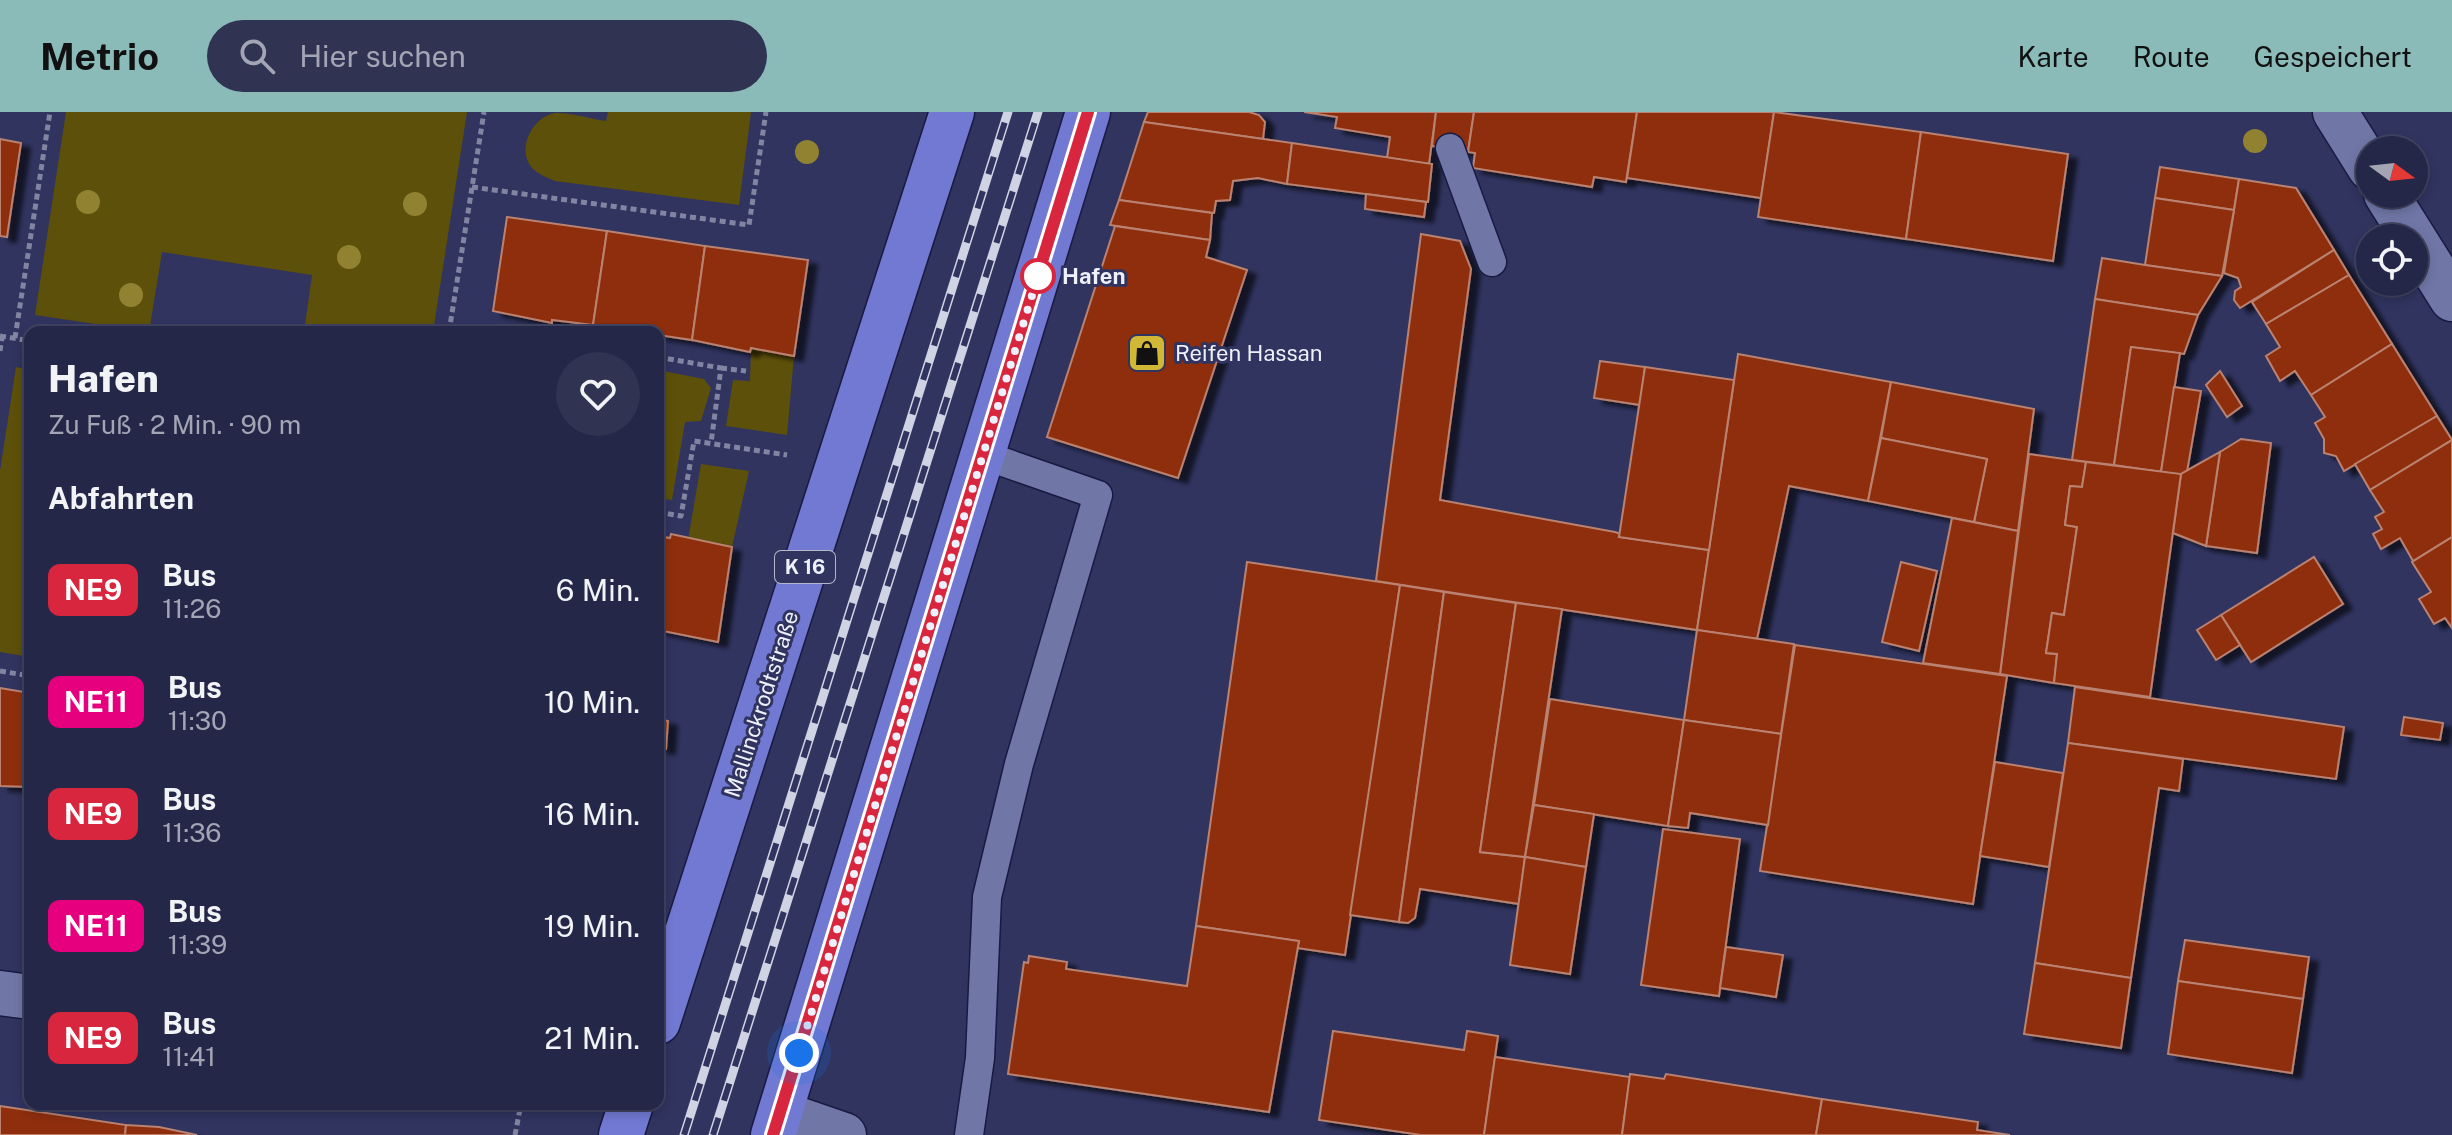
<!DOCTYPE html>
<html lang="de">
<meta charset="utf-8">
<style>
body{margin:0;font-family:"Public Sans",sans-serif;background:#303352;color:#f1f3f6;height:100vh;display:flex;flex-direction:column;font-size:30px;white-space:nowrap}
*{box-sizing:border-box;margin:0}
p{font-size:26px;color:#a3a5b4}
.icon{flex:none;width:44px;height:44px;fill:none;stroke:currentColor;stroke-width:2;stroke-linecap:round;stroke-linejoin:round}
.map{position:relative;flex:1;overflow:hidden}
.side{position:absolute;left:24px;top:214px;width:640px;height:784px;display:flex;flex-direction:column;background:#242747;border-radius:16px;box-shadow:0 4px 12px #0003,0 0 0 2px #414460}
.side>*{flex:none}
.badge{padding:0 16px;border-radius:12px;font-size:28px;line-height:52px}
.needle{width:52px;rotate:105deg}
.buttons{position:absolute;left:2356px;top:24px;display:grid;gap:16px}
.buttons a{display:grid;place-items:center;width:72px;height:72px;border-radius:50%;background:#242747;box-shadow:0 4px 12px #0003,0 0 0 2px #414460;font-size:40px}
.you{position:absolute;width:40px;height:40px;margin:-20px;border:6px solid #fff;border-radius:50%;background:#1a73e8;box-shadow:0 0 0 12px #1a73e833}
.map>.badge{position:absolute;translate:-50% -50%;box-shadow:0 0 0 4px #fff}
h2{padding:0 24px;font-size:30px;line-height:72px}
.round{display:grid;place-items:center;flex:none;width:84px;height:84px;border-radius:42px;background:#303352}
.headline{display:flex;align-items:center;justify-content:space-between;height:136px;padding:0 24px}
h1{font-size:38px;font-weight:800;line-height:60px}
ul{padding:0;list-style:none}
li{display:flex;align-items:center;gap:24px;height:112px;padding:0 24px}
li div{flex:1}
li b{display:block;font-size:30px}
li em{font-style:normal}
li .badge{min-width:88px;font-weight:700;text-align:center}
header{display:flex;align-items:center;gap:48px;box-sizing:border-box;height:112px;padding:0 40px;background:#8bbbb9;color:#111}
header strong{font-size:38px}
nav{display:flex;gap:44px;margin-inline-start:auto;font-size:28px}
.search{width:560px;height:72px;background:#303352;display:flex;align-items:center;gap:20px;box-sizing:border-box;padding:0 28px;border-radius:44px;color:#a3a5b4;font-size:30px}
.map>svg:first-child{display:block}
</style>
<header>
<strong>Metrio</strong>
<div class="search"><svg class="icon" aria-label="search" viewBox="0 0 24 24"><circle cx="10" cy="10" r="6"/><path d="M15 15l6 6"/></svg>Hier suchen</div>
<nav><a>Karte</a><a>Route</a><a>Gespeichert</a></nav>
</header>
<div class="map">
<svg width="2452" height="1023" viewBox="0 0 2452 1023">
<defs>
<filter id="shadow"><feDropShadow dx="9" dy="5" stdDeviation="2" flood-color="#0009"/></filter>
</defs>
<rect width="100%" height="100%" fill="#30345f"/>
<!-- green -->
<g fill="#5d500a">
<path d="M66 0H467L433 220H304L312 163 162 140 149 220 35 203Z"/>
<path d="M608 0H751L739 93 555 69C548 66 538 62 532 56 516 37 532 5 555 1 569 0 591 7 606 9Z"/>
<path d="M751 236 794 244 787 323 726 314 733 268 750 269Z"/>
<path d="M16 255 30 258V545L0 540V359Z"/>
<path d="M658 258 704 267 711 276 701 309 685 310 672 388 658 386Z"/>
<path d="M701 352 749 359 732 435 688 428Z"/>
</g>
<!-- building -->
<g fill="#8e2e0b" stroke="#ba8271" stroke-width="2" filter="url(#shadow)">
<path d="M1148 0H1249L1259 3 1265 10 1263 27 1144 10Z"/>
<path d="M1304 0H1436L1429 52 1387 46 1390 25 1335 16 1337 5Z"/>
<path d="M1436 0H1474L1468 40 1432 34Z"/>
<path d="M1474 0H1637L1626 70 1594 65 1592 75 1473 56 1475 41 1468 40Z"/>
<path d="M1637 0H1774L1761 86 1627 66Z"/>
<path d="M1774 0 1921 20 1906 127 1758 105Z"/>
<path d="M1144 10 1292 31 1287 72 1258 66 1233 69 1230 88 1216 89 1214 101 1119 88Z"/>
<path d="M1921 20 2068 42 2053 149 1906 127Z"/>
<path d="M0 27 21 31 7 125 0 124Z"/>
<path d="M1292 31 1432 52 1428 90 1287 72Z"/>
<path d="M2160 55 2239 67 2234 98 2155 86Z"/>
<path d="M2239 67 2296 76 2334 138 2240 196 2234 188 2235 179 2241 175 2238 166 2224 161Z"/>
<path d="M1366 82 1426 90 1424 105 1365 97Z"/>
<path d="M2155 86 2234 98 2222 164 2145 153Z"/>
<path d="M1119 88 1212 101 1210 128 1110 113Z"/>
<path d="M507 105 607 119 593 213 552 208V211L493 199Z"/>
<path d="M1115 114 1210 128 1206 145 1247 158 1178 366 1047 325Z"/>
<path d="M607 119 705 134 692 228 658 223V220L593 213Z"/>
<path d="M1421 122 1460 129 1471 157 1440 388 1615 420 1621 422 1619 425 1709 438 1697 518 1376 469Z"/>
<path d="M705 134 808 148 794 244 751 236 750 240 692 228Z"/>
<path d="M2334 138 2349 163 2266 212 2252 190Z"/>
<path d="M2102 146 2145 153 2222 164 2198 203 2095 187Z"/>
<path d="M2349 163 2392 232 2311 283 2295 259 2280 269 2266 244 2280 235 2266 212Z"/>
<path d="M2095 187 2198 203 2184 242 2131 235 2114 353 2072 348Z"/>
<path d="M2392 232 2437 304 2344 359 2336 344 2324 341V327L2315 311 2325 305 2311 283Z"/>
<path d="M2131 235 2180 241 2161 360 2114 353Z"/>
<path d="M1738 242 1891 270 1868 389 1789 374 1757 527 1697 518Z"/>
<path d="M1600 249 1645 255 1640 293 1594 286Z"/>
<path d="M1645 255 1734 268 1709 438 1619 425Z"/>
<path d="M2220 259 2242 294 2227 305 2206 273Z"/>
<path d="M1891 270 2034 297 2018 419 1974 410 1987 347 1881 326Z"/>
<path d="M2174 275 2201 279 2187 360 2183 363 2161 360Z"/>
<path d="M2437 304 2452 328 2370 378 2355 352Z"/>
<path d="M1881 326 1987 347 1974 410 1868 389Z"/>
<path d="M2241 327 2271 331 2257 441 2206 434 2220 340Z"/>
<path d="M2452 328V425L2413 449 2400 426 2381 437 2373 422 2382 417 2375 405 2384 400 2370 378Z"/>
<path d="M2220 340 2206 434 2173 421 2181 362Z"/>
<path d="M2029 342 2086 350 2082 375 2070 374 2065 413 2077 415 2064 503 2052 501 2046 541 2057 542 2054 571 2000 562Z"/>
<path d="M2086 350 2181 362 2150 585 2054 571 2057 542 2046 541 2052 501 2064 503 2077 415 2065 413 2070 374 2082 375Z"/>
<path d="M1952 406 2018 419 2000 562 1923 551Z"/>
<path d="M671 422 732 435 718 530 658 518V424L670 426Z"/>
<path d="M2452 425V516L2445 506 2434 512 2419 487 2431 480 2412 450Z"/>
<path d="M2314 445 2343 492 2251 550 2221 503Z"/>
<path d="M1247 450 1400 473 1345 843 1297 836 1299 829 1196 814Z"/>
<path d="M1901 450 1937 459 1919 539 1882 530Z"/>
<path d="M1400 473 1444 480 1399 810 1350 803Z"/>
<path d="M1444 480 1516 491 1480 740 1525 745 1519 792 1420 777 1415 806 1408 811 1399 810Z"/>
<path d="M1516 491 1562 497 1525 745 1480 740Z"/>
<path d="M2221 503 2240 533 2216 548 2197 518Z"/>
<path d="M1697 518 1794 532 1781 622 1684 608Z"/>
<path d="M1795 533 2007 564 1973 792 1760 759Z"/>
<path d="M2075 575 2344 615 2336 667 2068 631Z"/>
<path d="M0 576 30 581V675L0 674Z"/>
<path d="M1550 587 1684 608 1668 714 1534 693Z"/>
<path d="M2404 605 2443 611 2440 628 2401 623Z"/>
<path d="M658 607 668 609 666 637 658 636Z"/>
<path d="M1684 608 1781 622 1768 713 1690 701 1688 716 1668 714Z"/>
<path d="M2068 631 2183 647 2179 679 2159 676 2131 866 2035 851Z"/>
<path d="M1995 650 2063 661 2049 755 1980 744Z"/>
<path d="M1534 693 1594 702 1586 755 1525 745Z"/>
<path d="M1663 717 1740 727 1719 884 1641 873Z"/>
<path d="M1525 745 1586 755 1570 862 1510 853Z"/>
<path d="M1196 814 1299 829 1269 1000 1008 962 1024 850 1028 851 1029 844 1067 850 1066 857 1187 874Z"/>
<path d="M2185 828 2309 845 2303 887 2178 869Z"/>
<path d="M1726 835 1783 843 1776 885 1720 876Z"/>
<path d="M2035 851 2131 866 2121 936 2024 922Z"/>
<path d="M2178 869 2303 887 2292 961 2168 942Z"/>
<path d="M1333 919 1464 938 1467 919 1498 924 1484 1023H1421L1319 1008Z"/>
<path d="M1495 945 1630 965 1622 1023H1484Z"/>
<path d="M1630 962 1664 967 1666 962 1822 987 1816 1023H1622Z"/>
<path d="M1822 987 1978 1010 1977 1018 2010 1023H1816Z"/>
<path d="M0 994 126 1013 125 1023H0Z"/>
<path d="M126 1013 159 1015 197 1023H125Z"/>
</g>
<g fill="none" stroke-linecap="round" stroke-linejoin="round">
<defs>
<g id="service">
<path d="M1450 36 1492 150"/>
<path d="M969 1023 980 946 987 785 1019 652 1098 383 983 343"/>
</g>
<g id="minor">
<path d="M2335 0 2370 56"/>
<path d="M2386 82 2452 187"/>
<path d="M0 881 30 885"/>
<path d="M780 1001 844 1023"/>
</g>
<g id="primary">
<path d="M658 910 952 0"/>
<path d="M621 1023 631 992"/>
<path d="M773 1023 1088 0"/>
</g>
</defs>
<!-- service casing -->
<use href="#service" stroke="#191a42" stroke-width="31"/>
<!-- minor casing -->
<use href="#minor" stroke="#191a42" stroke-width="47"/>
<!-- primary casing -->
<use href="#primary" stroke="#191a42" stroke-width="47"/>
<!-- path -->
<g stroke="#8285a2" stroke-width="5" stroke-dasharray="6 4" stroke-linecap="butt">
<path d="M472 75 749 113 766 0"/>
<path d="M449 220 484 0"/>
<path d="M0 224 25 228"/>
<path d="M15 226 50 0"/>
<path d="M0 239 2 225"/>
<path d="M658 245 721 256 711 331"/>
<path d="M721 256 746 259"/>
<path d="M658 400 681 404 694 329 787 343"/>
<path d="M0 559 30 564"/>
<path d="M515 1023 521 992"/>
</g>
<!-- service -->
<use href="#service" stroke="#7077a7" stroke-width="28"/>
<!-- minor -->
<use href="#minor" stroke="#7077a7" stroke-width="44"/>
<!-- primary -->
<use href="#primary" stroke="#7279d3" stroke-width="44"/>
<defs>
<g id="rail">
<path d="M684 1023 1008 0"/>
<path d="M713 1023 1038 0"/>
</g>
</defs>
<!-- rail casing -->
<use href="#rail" stroke="#d0d3e3" stroke-width="9"/>
<!-- rail -->
<use href="#rail" stroke="#30345f" stroke-width="6" stroke-dasharray="18" stroke-linecap="butt"/>
</g>
<!-- trees -->
<g fill="#908231">
<circle cx="2255" cy="29" r="12"/>
<circle cx="807" cy="40" r="12"/>
<circle cx="88" cy="90" r="12"/>
<circle cx="415" cy="92" r="12"/>
<circle cx="349" cy="145" r="12"/>
<circle cx="131" cy="183" r="12"/>
</g>
<g fill="none" stroke-linecap="round" stroke-linejoin="round">
<defs>
<path id="line" d="M773 1023 1088 0"/>
</defs>
<!-- line casing -->
<use href="#line" stroke="#fff" stroke-width="18"/>
<!-- line -->
<use href="#line" stroke="#d7263d" stroke-width="12"/>
<!-- walk -->
<path stroke="#eef0fb" stroke-width="8" stroke-dasharray="0 14.4" d="M799 941 1038 164"/>
</g>
<!-- icons -->
<defs>
<symbol id="shop-square" viewBox="-11 -11 22 22"><rect x="-9" y="-9" width="18" height="18" rx="4" fill="#d0b736" stroke="#30345f"/><path d="M-5-2.5h2.3a2.7 3.5 0 0 1 5.4 0H5L5.5 6h-11ZM-1.5-2.5h3a1.5 2.3 0 0 0-3 0Z" fill="#111"/></symbol>
</defs>
<g fill-rule="evenodd">
<use href="#shop-square" x="1125" y="219" width="44" height="44"/>
</g>
<!-- markers -->
<circle fill="#fff" stroke="#d7263d" stroke-width="4" cx="1038" cy="164" r="16"/>
<g text-anchor="middle" dominant-baseline="central" stroke-width="6" stroke-linejoin="round" paint-order="stroke">
<!-- shield labels -->
<rect fill="#30345f" stroke="#b5b8cc" stroke-width="2" x="775" y="439" width="60" height="32" rx="6"/>
<g font-size="20" font-weight="bold" fill="#eef0fb">
<text x="805" y="455">K 16</text>
</g>
<!-- stop labels -->
<g font-size="22" font-weight="bold" fill="#eef0fb" stroke="#30345f" text-anchor="start">
<text x="1062" y="164">Hafen</text>
</g>
<!-- poi labels -->
<g font-size="22" fill="#eef0fb" stroke="#30345f" text-anchor="start">
<text x="1175" y="241">Reifen Hassan</text>
</g>
<!-- street labels -->
<g font-size="22" fill="#eef0fb" stroke="#30345f">
<text transform="translate(761 592) rotate(-72)">Mallinckrodtstraße</text>
</g>
</g>
</svg>
<div class="buttons">
<a><svg class="needle" viewBox="-14 -14 28 28"><path d="M0-13l5 13h-10z" fill="#e53935"/><path d="M0 13l5-13h-10z" fill="#a3a5b4"/></svg></a>
<a><svg class="icon" aria-label="locate" viewBox="0 0 24 24"><circle cx="12" cy="12" r="6"/><path d="M12 2v4M12 18v4M2 12h4M18 12h4"/></svg></a>
</div>
<div class="you" style="left:799px;top:941px"></div>
<section class="side">
<div class="headline"><div><h1>Hafen</h1><p>Zu Fuß · 2 Min. · 90 m</p></div><a class="round"><svg class="icon" aria-label="heart" viewBox="0 0 24 24"><path d="M12 20l-8-8c-3-5 5-10 8-4 3-6 11-1 8 4z"/></svg></a></div>
<h2>Abfahrten</h2>
<ul>
<li><span class="badge" style="background:#d7263d;color:#fff">NE9</span><div><b>Bus</b><p>11:26</p></div><em>6 Min.</em></li>
<li><span class="badge" style="background:#e6007e;color:#fff">NE11</span><div><b>Bus</b><p>11:30</p></div><em>10 Min.</em></li>
<li><span class="badge" style="background:#d7263d;color:#fff">NE9</span><div><b>Bus</b><p>11:36</p></div><em>16 Min.</em></li>
<li><span class="badge" style="background:#e6007e;color:#fff">NE11</span><div><b>Bus</b><p>11:39</p></div><em>19 Min.</em></li>
<li><span class="badge" style="background:#d7263d;color:#fff">NE9</span><div><b>Bus</b><p>11:41</p></div><em>21 Min.</em></li>
</ul>
</section>
</div>
